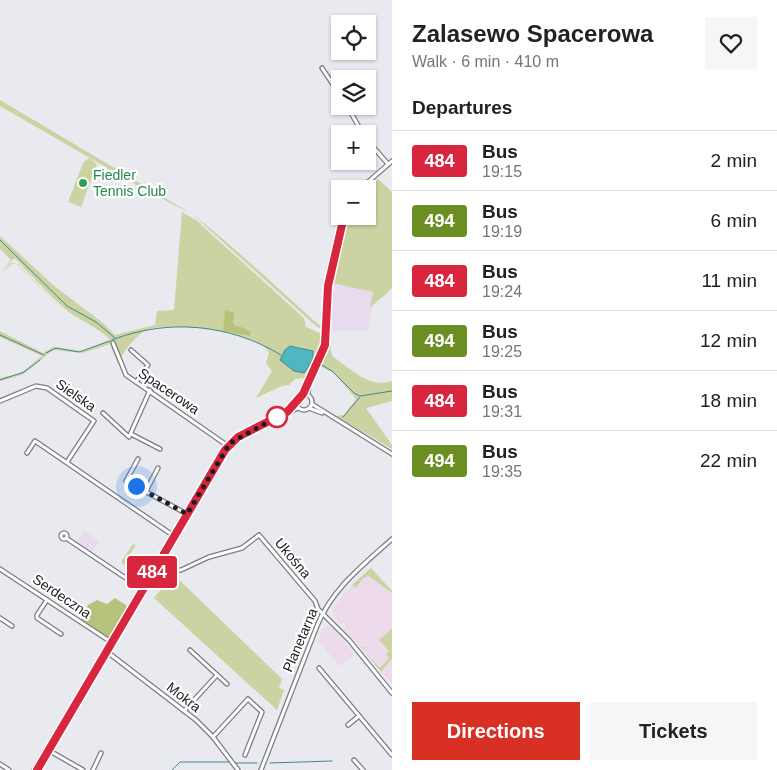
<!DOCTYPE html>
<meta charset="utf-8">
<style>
body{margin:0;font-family:Arial,sans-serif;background:#f6f6f6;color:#222;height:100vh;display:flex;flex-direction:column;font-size:19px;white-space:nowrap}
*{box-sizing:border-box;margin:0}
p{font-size:16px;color:#767676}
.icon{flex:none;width:28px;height:28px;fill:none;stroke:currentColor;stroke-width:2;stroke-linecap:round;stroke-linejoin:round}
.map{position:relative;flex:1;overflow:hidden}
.panel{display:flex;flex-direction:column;background:#fff;width:385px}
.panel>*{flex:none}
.badge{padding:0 10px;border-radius:4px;font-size:18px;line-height:32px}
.tools{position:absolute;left:331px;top:15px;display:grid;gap:10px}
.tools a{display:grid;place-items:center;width:45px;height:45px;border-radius:0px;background:#fff;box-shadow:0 1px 4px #0004;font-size:25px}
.you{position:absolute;width:25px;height:25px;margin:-12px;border:4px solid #fff;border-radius:50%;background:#1a73e8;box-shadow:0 0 0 8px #1a73e833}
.map>.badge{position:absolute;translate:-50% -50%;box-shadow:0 0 0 2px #fff}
h2{padding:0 20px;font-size:19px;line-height:45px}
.round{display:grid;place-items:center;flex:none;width:52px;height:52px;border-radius:0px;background:#f6f6f6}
.overview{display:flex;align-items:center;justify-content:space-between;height:85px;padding:0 20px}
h1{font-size:24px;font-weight:800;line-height:38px}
.cta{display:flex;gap:10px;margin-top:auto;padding:10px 20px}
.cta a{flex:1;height:58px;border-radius:0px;background:#d93025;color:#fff;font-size:20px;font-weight:800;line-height:58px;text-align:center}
.cta a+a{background:#f6f6f6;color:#222}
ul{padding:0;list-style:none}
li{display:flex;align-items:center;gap:15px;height:60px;padding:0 20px;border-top:1px solid #e0e0e0}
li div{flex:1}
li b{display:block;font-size:19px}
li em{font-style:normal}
li .badge{min-width:55px;font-weight:700;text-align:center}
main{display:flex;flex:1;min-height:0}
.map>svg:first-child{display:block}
</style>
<main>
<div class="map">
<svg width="392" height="770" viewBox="0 0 392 770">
<rect width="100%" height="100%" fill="#e8eaf0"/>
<!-- industrial -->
<g fill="#e9dbee">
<path d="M332 283 373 292 368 331H329Z"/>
<path d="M84 531 100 541 91 553 76 542Z"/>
</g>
<!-- education -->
<g fill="#eddaea">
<path d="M371 568 392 591V684L344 628 346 626 343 623 341 625 333 615 332 610 344 593Z"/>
<path d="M331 626 354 654 340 666 318 641 324 627Z"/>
</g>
<!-- green -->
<g fill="#cad3a1" fill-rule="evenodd">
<path d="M0 100 192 214C236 248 277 288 319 325L324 324V330L317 327 192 214 145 190 0 106Z"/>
<path d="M89 158 97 164 81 207 68 202 83 163Z"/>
<path d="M378 179 392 192V287C387 296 377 299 370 309L373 292 332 283 348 216H368L367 189Z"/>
<path d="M182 212 196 220 304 318 306 327 324 335C322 352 314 364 305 378L295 379 289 385 282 386 256 398 272 371 266 363 269 353C263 332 165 321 147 330 139 333 125 349 121 358 111 329 85 326 64 308 47 293 31 275 15 258L0 271 11 260 0 249V236L53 285 103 323 115 335 155 325 157 311 174 310ZM235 313 233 323 236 333 223 331ZM290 346 302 348 314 355V359L281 357Z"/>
<path d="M11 263 18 264 63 311 17 264H12L0 274Z"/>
<path d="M0 331 43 353 53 347 82 351 109 340 120 359 118 364 110 344 83 353 53 350 22 375 0 381V378L21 373 42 356 0 337Z"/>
<path d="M329 335 332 356C350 368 369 389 392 381V401L366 408 392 445V449L336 416 344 415 356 399 334 373 321 367Z"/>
<path d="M392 535 343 582 326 604 343 580Z"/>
<path d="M133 544 136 545 130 554 135 558 126 566 121 562Z"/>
<path d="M371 568 392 591V593L369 576 363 578 356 588 352 585Z"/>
<path d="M173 574 282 679 279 688 284 690 277 710 154 598Z"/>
<path d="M392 629V648L389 651 379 640Z"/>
<path d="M361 647H364L363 650 380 668 389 658 386 654 392 649V658L381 672Z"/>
<path d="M302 656H303L258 770Z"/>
</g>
<!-- forest -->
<g fill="#b7c37c">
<path d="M225 310 235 313 233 322 235 326H239L251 332 250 336 223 331Z"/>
<path d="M115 598 129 607 110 639 81 620 88 605 97 600 107 604Z"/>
</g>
<!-- water -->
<path fill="#52b6c1" stroke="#428891" d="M290 346 313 351V360L304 373 294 371 280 360 285 350Z"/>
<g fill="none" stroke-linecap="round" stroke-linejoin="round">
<!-- stream -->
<g stroke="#428891" stroke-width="1">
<path d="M0 240 67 306 96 322 115 338"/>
<path d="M0 335 44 355"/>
<path d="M112 340C168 318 230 324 281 355"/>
<path d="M46 353 56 348 79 352 110 341"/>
<path d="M320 364 332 371 354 393 360 396 392 391"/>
<path d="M0 380 24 372 40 360"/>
<path d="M343 417 360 397"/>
<path d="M235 763H257"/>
<path d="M270 763 332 761"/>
<path d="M172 770 180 762H230"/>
</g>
<defs>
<g id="minor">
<path d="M322 68 340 95"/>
<path d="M347 106 363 134"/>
<path d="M368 141 388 164"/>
<path d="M360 189 392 161"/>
<path d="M113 343 126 375 228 446"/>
<path d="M131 350 148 365 136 382"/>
<path d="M303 394 325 345 329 279 344 216"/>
<circle cx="304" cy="402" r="8"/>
<path d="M308 395 309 381"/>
<path d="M0 401 36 386 47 388 94 421 67 462"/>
<path d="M312 404 392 454"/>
<path d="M309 408 322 413"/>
<path d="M287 411 296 403"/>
<path d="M103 413 129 437 150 390"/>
<path d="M131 434 160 449"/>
<path d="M27 453 35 441 174 536"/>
<path d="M138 459 126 481 187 514"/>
<path d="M146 491 158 468"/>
<circle cx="64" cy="536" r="3"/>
<path d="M66 538 142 589"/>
<path d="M156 566 168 571 181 570 209 557 242 548 259 535 315 601 318 609 349 640 392 693"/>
<path d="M0 569 111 642"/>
<path d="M47 600 37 615V618L61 634"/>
<path d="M0 618 12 626"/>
<path d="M190 650 227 684"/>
<path d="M106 651 196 720 213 737 238 770"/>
<path d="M319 668 392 755"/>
<path d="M184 711 217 675"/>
<path d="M348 725 359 716"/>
<path d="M213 737 248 699 262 712 245 755"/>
<path d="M48 750 83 770"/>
<path d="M354 760 363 770"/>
<path d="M0 764 9 770"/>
<path d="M34 770 226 448 238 437 298 408"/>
<path d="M93 770 101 753"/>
<path d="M261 770 317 626C332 589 362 566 392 539"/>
</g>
</defs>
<!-- minor casing -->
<use href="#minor" stroke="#7b7d82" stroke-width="5.5"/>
<!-- minor -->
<use href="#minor" stroke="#fff" stroke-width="3"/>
</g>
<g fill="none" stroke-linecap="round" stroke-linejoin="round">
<defs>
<path id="line" d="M37 770 225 450 238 437 287 412 303 394 325 345 328 286 344 216"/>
</defs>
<!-- line casing -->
<use href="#line" stroke="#fff" stroke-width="11"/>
<!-- line -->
<use href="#line" stroke="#d7263d" stroke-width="8"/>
<!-- walk -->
<path stroke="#1d1d20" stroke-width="5" stroke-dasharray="0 9" d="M136 486 187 514 230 443 277 417"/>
</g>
<!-- markers -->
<circle fill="#2e9e5b" stroke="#fff" stroke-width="2" cx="83" cy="183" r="5"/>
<circle fill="#fff" stroke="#d7263d" stroke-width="2.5" cx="277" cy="417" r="10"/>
<g text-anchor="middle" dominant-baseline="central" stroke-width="4.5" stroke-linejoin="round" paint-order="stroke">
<!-- leisure labels -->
<g font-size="14" fill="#27864d" stroke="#fff" text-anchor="start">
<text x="93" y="175">Fiedler<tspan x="93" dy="16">Tennis Club</tspan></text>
</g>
<!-- street labels -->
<g font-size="14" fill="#1d1d20" stroke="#fff">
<text transform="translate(169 391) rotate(34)">Spacerowa</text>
<text transform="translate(76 395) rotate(35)">Sielska</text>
<text transform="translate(293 558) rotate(50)">Ukośna</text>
<text transform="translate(62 596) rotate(34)">Serdeczna</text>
<text transform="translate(300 640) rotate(-67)">Planetarna</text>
<text transform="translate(184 697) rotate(38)">Mokra</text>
</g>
</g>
</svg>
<div class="tools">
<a><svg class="icon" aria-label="locate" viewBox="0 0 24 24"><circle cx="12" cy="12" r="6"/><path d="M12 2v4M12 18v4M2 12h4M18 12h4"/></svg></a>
<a><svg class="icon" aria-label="layers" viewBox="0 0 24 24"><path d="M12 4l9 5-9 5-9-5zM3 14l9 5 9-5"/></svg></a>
<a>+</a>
<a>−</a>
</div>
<div class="you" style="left:136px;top:486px"></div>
<b class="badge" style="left:152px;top:572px;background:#d7263d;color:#fff">484</b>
</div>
<section class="panel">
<div class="overview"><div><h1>Zalasewo Spacerowa</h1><p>Walk · 6 min · 410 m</p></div><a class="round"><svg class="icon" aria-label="heart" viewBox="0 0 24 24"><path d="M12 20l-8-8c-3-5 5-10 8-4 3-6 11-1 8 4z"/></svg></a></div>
<h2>Departures</h2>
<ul>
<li><span class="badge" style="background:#d7263d;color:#fff">484</span><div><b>Bus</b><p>19:15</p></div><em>2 min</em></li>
<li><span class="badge" style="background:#6b8e23;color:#fff">494</span><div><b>Bus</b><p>19:19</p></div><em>6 min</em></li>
<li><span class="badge" style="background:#d7263d;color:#fff">484</span><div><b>Bus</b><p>19:24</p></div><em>11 min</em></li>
<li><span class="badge" style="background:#6b8e23;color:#fff">494</span><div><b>Bus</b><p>19:25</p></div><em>12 min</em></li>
<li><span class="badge" style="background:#d7263d;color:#fff">484</span><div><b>Bus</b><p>19:31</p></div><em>18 min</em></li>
<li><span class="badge" style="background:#6b8e23;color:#fff">494</span><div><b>Bus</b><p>19:35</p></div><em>22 min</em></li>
</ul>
<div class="cta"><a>Directions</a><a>Tickets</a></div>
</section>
</main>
